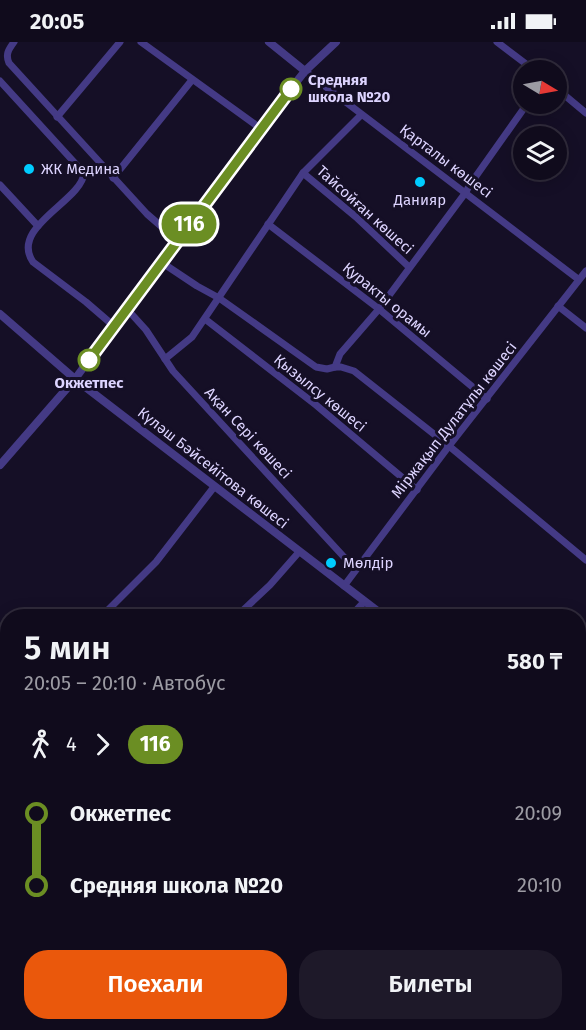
<!DOCTYPE html>
<html lang="ru">
<meta charset="utf-8">
<style>
body{margin:0;font-family:"Fira Sans",sans-serif;background:#1e1929;color:#f1f3f6;height:100vh;display:flex;flex-direction:column;font-size:22px;white-space:nowrap}
*{box-sizing:border-box;margin:0}
p{font-size:20px;color:#9c9ba3}
.icon{flex:none;width:33px;height:33px;fill:none;stroke:currentColor;stroke-width:2;stroke-linecap:round;stroke-linejoin:round}
.map{position:relative;flex:1;overflow:hidden}
.drawer{position:absolute;left:0px;top:567px;width:586px;height:422px;display:flex;flex-direction:column;background:#100b1c;border-radius:24px 24px 0 0;box-shadow:0 3px 15px #0003,0 0 0 2px #302b3b}
.drawer>*{flex:none}
.badge{padding:0 12px;border-radius:20px;font-size:21px;line-height:39px}
.needle{width:39px;rotate:100deg}
.tools{position:absolute;left:513px;top:18px;display:grid;gap:12px}
.tools a{display:grid;place-items:center;width:54px;height:54px;border-radius:50%;background:#100b1c;box-shadow:0 3px 15px #0003,0 0 0 2px #302b3b;font-size:30px}
.map>.badge{position:absolute;translate:-50% -50%;box-shadow:0 0 0 3px #fff}
.legs{display:flex;align-items:center;gap:9px;height:66px;padding:0 24px;font-size:20px}
.legs p{margin-inline-start:auto}
.headline{display:flex;align-items:center;justify-content:space-between;height:102px;padding:0 24px}
h1{font-size:33px;font-weight:600;line-height:45px}
.button{display:flex;gap:12px;margin-top:auto;padding:12px 24px}
.button a{flex:1;height:69px;border-radius:24px;background:#ea580c;color:#fff;font-size:24px;font-weight:600;line-height:69px;text-align:center}
.button a+a{background:#1e1929;color:#f1f3f6}
ul{padding:0 24px;list-style:none}
li{display:flex;align-items:center;gap:21px;height:72px;font-size:22px}
li i{display:grid;place-items:center;width:9px;height:100%;margin:0 8px;background:currentColor}
li i::after{content:'';width:15px;height:15px;margin:-8px;border:4px solid;border-radius:50%;background:#100b1c}
li p{margin-inline-start:auto}
li:first-child i{background:linear-gradient(#0000 50%,currentColor 0)}
li:last-child i{background:linear-gradient(currentColor 50%,#0000 0)}
.status{display:flex;justify-content:space-between;align-items:center;height:42px;padding:0 30px;background:#100b1c;direction:ltr}
.status svg{height:16px;fill:currentColor}
.map>svg:first-child{display:block}
</style>
<div class="status"><b>20:05</b><svg viewBox="0 0 49 12"><path d="M0 12V9h3v3zM5 12V6h3v6zM10 12V3h3v9zM15 12V0h3v12zM26 1h20v11H26zM47 4h2v5h-2z"/></svg></div>
<div class="map">
<svg width="586" height="988" viewBox="0 0 586 988">
<rect width="100%" height="100%" fill="#150f26"/>
<g fill="none" stroke-linecap="round" stroke-linejoin="round">
<!-- minor -->
<g stroke="#443a85" stroke-width="7">
<path d="M14 0C9 7 5 12 9 21L147 172 177 198"/>
<path d="M141 0 260 86"/>
<path d="M497 0 534 28"/>
<path d="M305 29 578 237"/>
<path d="M0 39 84 131C82 159 9 185 33 220L86 260 115 285"/>
<path d="M556 46 586 71"/>
<path d="M57 75 120 0"/>
<path d="M303 131 356 175 409 225"/>
<path d="M113 136 192 38"/>
<path d="M0 143 38 184"/>
<path d="M268 182 379 267 487 357"/>
<path d="M161 220 197 244 219 256 316 325 327 327 335 325 340 312 379 267 466 150 469 144 527 62"/>
<path d="M558 264 586 286"/>
<path d="M127 267 146 288 173 329 355 527"/>
<path d="M205 277 316 363 417 448"/>
<path d="M165 317 192 295 303 131 361 73"/>
<path d="M335 325H341L354 329 449 404 586 518"/>
<path d="M344 544 449 404 586 229"/>
<path d="M102 574 156 520 214 445"/>
<path d="M237 574 270 543 299 510"/>
<path d="M351 574 364 560"/>
<path d="M0 681 8 673"/>
<path d="M579 869 586 873"/>
<path d="M0 952 8 944"/>
<path d="M221 981 228 988"/>
<path d="M398 981 406 988"/>
</g>
<!-- tertiary -->
<g stroke="#443a85" stroke-width="8">
<path d="M269 0 305 29"/>
<path d="M0 272 75 337 384 574"/>
<path d="M0 423 75 337 260 86 305 29 336 0"/>
<path d="M579 722 586 728"/>
</g>
<!-- secondary -->
<g stroke="#7d6bff" stroke-width="9">
<path d="M0 859 8 865"/>
<path d="M579 957 586 947"/>
<path d="M139 981 147 988"/>
<path d="M556 988 561 981"/>
</g>
</g>
<g fill="none" stroke-linecap="round" stroke-linejoin="round">
<defs>
<path id="line-1" d="M89 318 291 47"/>
</defs>
<!-- line-1 casing -->
<use href="#line-1" stroke="#fff" stroke-width="14"/>
<!-- line-1 -->
<use href="#line-1" stroke="#6b8e23" stroke-width="9"/>
</g>
<!-- markers -->
<g fill="#fff" stroke="#6b8e23" stroke-width="3">
<circle cx="291" cy="47" r="10"/>
<circle cx="89" cy="318" r="10"/>
</g>
<g fill="#0cf" stroke="#150f26" stroke-width="2">
<circle cx="29" cy="127" r="6"/>
<circle cx="420" cy="140" r="6"/>
<circle cx="331" cy="521" r="6"/>
</g>
<g text-anchor="middle" dominant-baseline="central" stroke-width="6" stroke-linejoin="round" paint-order="stroke">
<!-- stop labels -->
<g font-size="15" font-weight="bold" fill="#ddd4ff" stroke="#150f26" text-anchor="start">
<text x="308" y="38">Средняя<tspan x="308" dy="17">школа №20</tspan></text>
<text x="89" y="341" text-anchor="middle">Окжетпес</text>
</g>
<!-- street labels -->
<g font-size="15" fill="#ddd4ff" stroke="#150f26">
<text transform="translate(446 119) rotate(37)">Қарталы көшесі</text>
<text transform="translate(365 168) rotate(42)">Тайсойған көшесі</text>
<text transform="translate(387 258) rotate(39)">Қуракты орамы</text>
<text transform="translate(320 351) rotate(39)">Қызылсу көшесі</text>
<text transform="translate(454 378) rotate(-52)">Міржақып Дулатұлы көшесі</text>
<text transform="translate(248 391) rotate(47)">Ақан Сері көшесі</text>
<text transform="translate(213 426) rotate(38)">Күләш Бәйсейітова көшесі</text>
</g>
<!-- poi labels -->
<g font-size="15" fill="#ddd4ff" stroke="#150f26" text-anchor="start">
<text x="41" y="127">ЖК Медина</text>
<text x="420" y="158" text-anchor="middle">Данияр</text>
<text x="343" y="521">Мөлдiр</text>
</g>
</g>
</svg>
<div class="tools">
<a><svg class="needle" viewBox="-14 -14 28 28"><path d="M0-13l5 13h-10z" fill="#e53935"/><path d="M0 13l5-13h-10z" fill="#9c9ba3"/></svg></a>
<a><svg class="icon" aria-label="layers" viewBox="0 0 24 24"><path d="M12 4l9 5-9 5-9-5zM3 14l9 5 9-5"/></svg></a>
</div>
<b class="badge" style="left:189px;top:182px;background:#6b8e23;color:#fff">116</b>
<section class="drawer">
<div class="headline"><div><h1>5 мин</h1><p>20:05 – 20:10 · Автобус</p></div><b>580 ₸</b></div>
<div class="legs"><svg class="icon" aria-label="walk" viewBox="0 0 24 24"><circle cx="13" cy="4" r="2"/><path d="M13 8l-2 6 4 7M11 14l-3 7M7 12l3-4h3l4 4"/></svg>4<svg class="icon" aria-label="forward" viewBox="0 0 24 24"><path d="M9 5l7 7-7 7"/></svg><b class="badge" style="background:#6b8e23;color:#fff">116</b></div>
<ul>
<li><i style="color:#6b8e23"></i><b>Окжетпес</b><p>20:09</p></li>
<li><i style="color:#6b8e23"></i><b>Средняя школа №20</b><p>20:10</p></li>
</ul>
<div class="button"><a>Поехали</a><a>Билеты</a></div>
</section>
</div>
